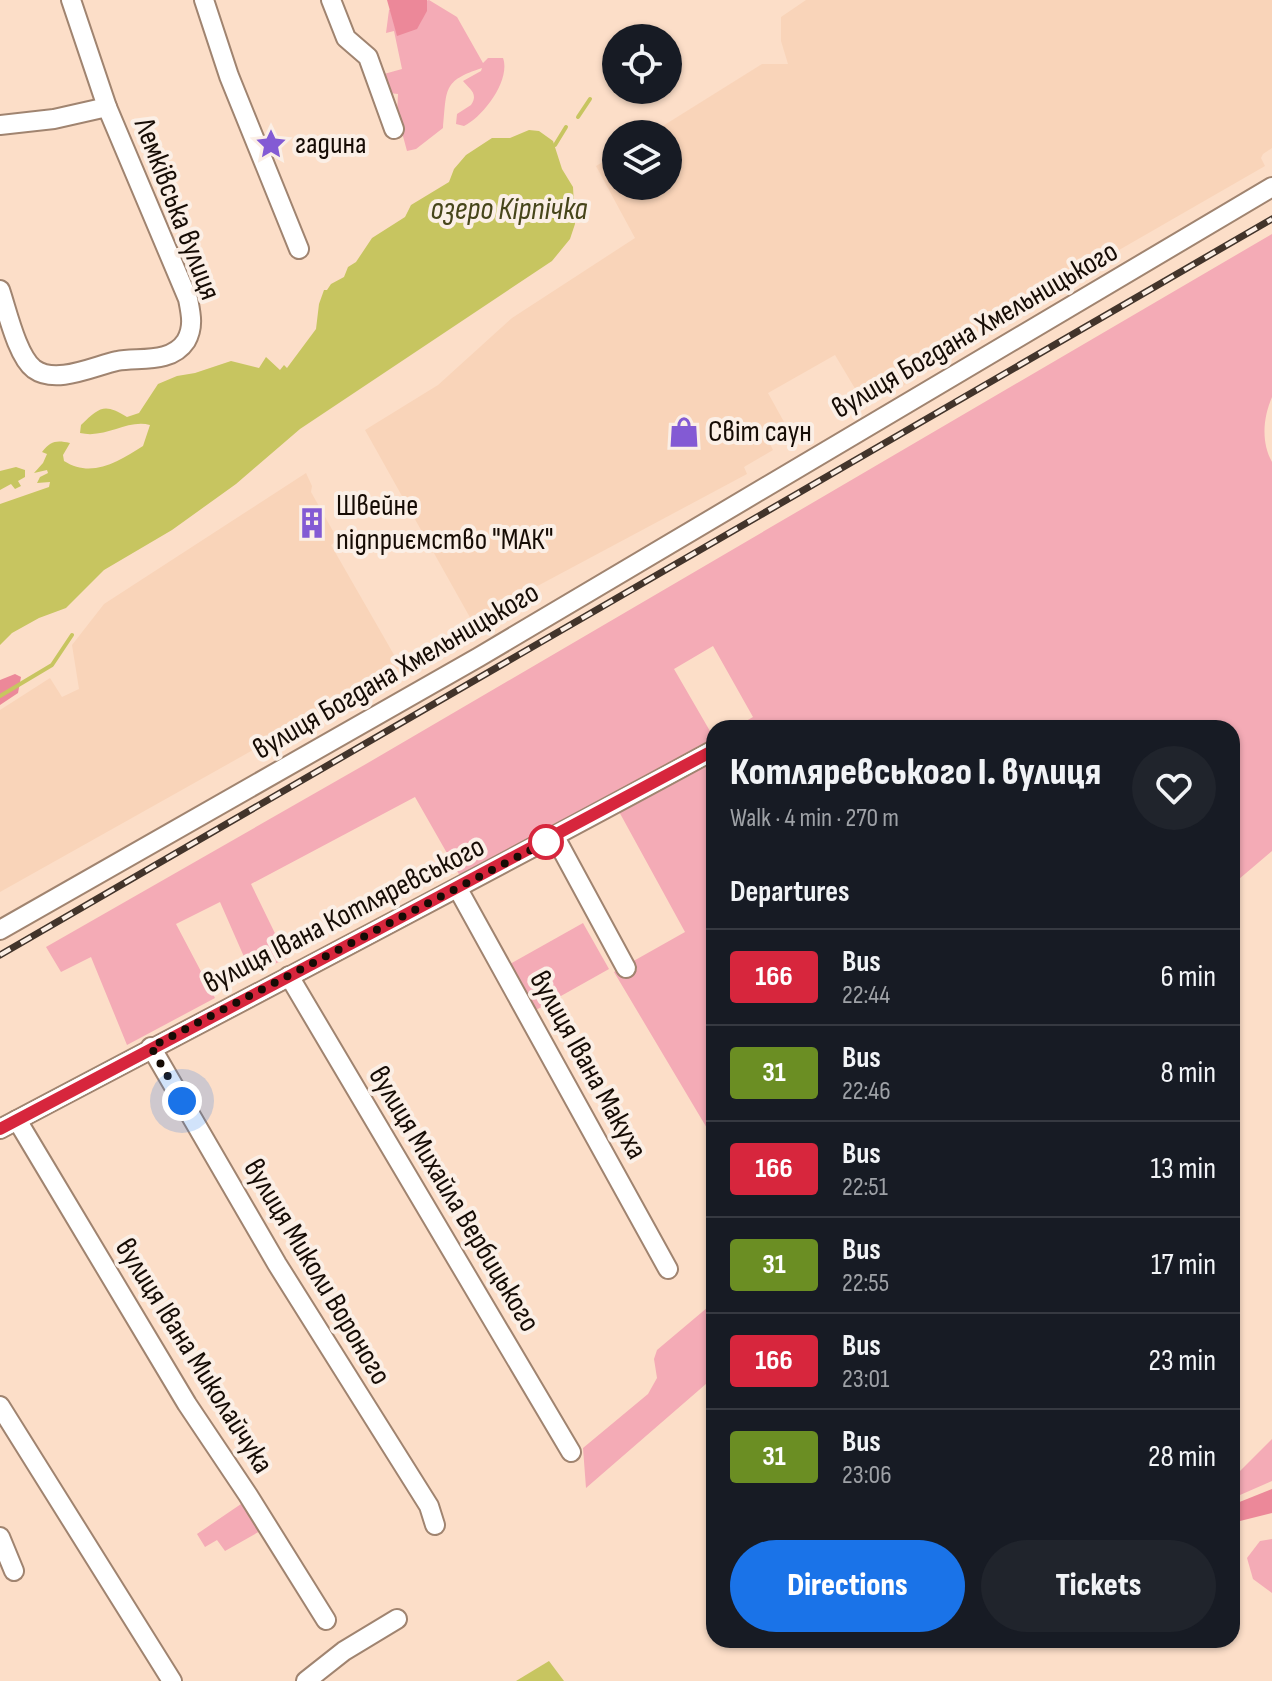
<!DOCTYPE html>
<meta charset="utf-8">
<style>
body{margin:0;font-family:"Sofia Sans Condensed",sans-serif;background:#20242c;color:#f1f3f6;height:100vh;display:flex;flex-direction:column;font-size:30px;white-space:nowrap}
*{box-sizing:border-box;margin:0}
p{font-size:26px;color:#9ea1a6}
.icon{flex:none;width:44px;height:44px;fill:none;stroke:currentColor;stroke-width:2;stroke-linecap:round;stroke-linejoin:round}
.map{position:relative;flex:1;overflow:hidden}
.panel{position:absolute;left:706px;top:720px;width:534px;height:928px;display:flex;flex-direction:column;background:#171b24;border-radius:24px;box-shadow:0 2px 6px #0004}
.panel>*{flex:none}
.badge{padding:0 16px;border-radius:6px;font-size:28px;line-height:52px}
.tools{position:absolute;left:602px;top:24px;display:grid;gap:16px}
.tools a{display:grid;place-items:center;width:80px;height:80px;border-radius:50%;background:#171b24;box-shadow:0 2px 6px #0004;font-size:40px}
.you{position:absolute;width:40px;height:40px;margin:-20px;border:6px solid #fff;border-radius:50%;background:#1a73e8;box-shadow:0 0 0 12px #1a73e833}
.map>.badge{position:absolute;translate:-50% -50%;box-shadow:0 0 0 4px #fff}
h2{padding:0 24px;font-size:30px;line-height:72px}
.round{display:grid;place-items:center;flex:none;width:84px;height:84px;border-radius:42px;background:#20242c}
.head{display:flex;align-items:center;justify-content:space-between;height:136px;padding:0 24px}
h1{font-size:38px;font-weight:800;line-height:60px}
.action{display:flex;gap:16px;margin-top:auto;padding:16px 24px}
.action a{flex:1;height:92px;border-radius:48px;background:#1a73e8;color:#fff;font-size:32px;font-weight:800;line-height:92px;text-align:center}
.action a+a{background:#20242c;color:#f1f3f6}
ul{padding:0;list-style:none}
li{display:flex;align-items:center;gap:24px;height:96px;padding:0 24px;border-top:2px solid #363941}
li div{flex:1}
li b{display:block;font-size:30px}
li em{font-style:normal}
li .badge{min-width:88px;font-weight:700;text-align:center}
.map>svg:first-child{display:block}
</style>
<div class="map">
<svg width="1272" height="1681" viewBox="0 0 1272 1681">
<rect width="100%" height="100%" fill="#fcdec8"/>
<!-- built -->
<g fill="#f9d4b9">
<path d="M806 0H1272V148L1263 154 1261 158 1265 166 914 368 918 377 866 407 835 355 768 393 789 431 769 442 773 450 744 467 747 474 472 621 365 430 438 385 512 318 635 238 596 166 616 154V186H668V134H650L762 64H788L781 41V17Z"/>
<path d="M306 473 312 486 311 492 338 540 331 545 401 667 0 892V710L50 678 62 697 79 689 72 645 104 604Z"/>
</g>
<!-- green -->
<g fill="#f4abb6">
<path d="M429 0 457 17 483 63 488 58H503C511 80 483 117 464 126L456 124 457 114 471 105C479 93 469 89 463 81L481 71 482 68C442 81 447 89 443 128L416 149 407 151 397 114 398 94 389 93 384 74 402 69 394 31 386 33 389 10Z"/>
<path d="M1272 234V397C1263 418 1261 442 1272 462V851L1232 885V728H734L753 717 713 646 674 669 714 738V1140L614 972 685 932 611 797 460 876 415 797 251 884 287 958 252 975 220 902 176 924 215 998 127 1045 91 957 61 972 46 947 366 764Z"/>
<path d="M583 923 609 969 536 1010 510 964Z"/>
<path d="M714 1302V1377L586 1488 583 1448 648 1394 657 1378 654 1359 657 1350Z"/>
<path d="M1272 1439V1481L1240 1495 1234 1490 1236 1475Z"/>
<path d="M241 1504H246L262 1530 225 1551 217 1540 205 1547 197 1534Z"/>
<path d="M1272 1539V1593L1253 1579 1247 1558 1260 1541Z"/>
</g>
<!-- forest -->
<g fill="#ec8899">
<path d="M387 0H427V11L417 29 397 36Z"/>
<path d="M15 674 21 677 18 693 0 705V680Z"/>
<path d="M1272 1489V1513L1232 1523V1505Z"/>
</g>
<!-- water -->
<g fill="#c7c560">
<path d="M529 130 539 131 553 141 562 169 573 187 575 224 570 239 552 261 300 429 236 484 172 530 104 570 66 608 39 618 12 633 0 645V504L49 487 50 482 37 483 40 477 48 473 47 470 34 473 43 463 47 454 42 452C51 441 56 440 70 443L63 455 64 461C92 479 119 461 143 446L150 425C127 419 106 439 80 433L81 425C100 407 104 403 127 417L139 413 158 384 177 376 195 373 231 361 259 368 266 357 280 370 284 365 287 368 316 329 319 304 324 290H327L331 284 344 277 348 267 356 262 372 238 405 217 411 205 449 182 454 169 466 155 492 138H510Z"/>
<path d="M16 467 25 470V477L18 481 21 486 15 489 11 484 0 490V471Z"/>
<path d="M549 1661 564 1681H516Z"/>
</g>
<g fill="none" stroke-linecap="round" stroke-linejoin="round">
<!-- stream -->
<g stroke="#c7c560" stroke-width="4">
<path d="M578 117 590 99"/>
<path d="M555 145 566 127"/>
<path d="M0 696 52 665 72 635"/>
</g>
<defs>
<g id="minor">
<path d="M204 0 229 76 299 249"/>
<path d="M331 0 346 38 368 57 394 129"/>
<path d="M0 125 54 119 107 107"/>
<path d="M0 290C7 310 17 356 34 369 56 385 94 366 117 361 139 357 171 364 186 341 194 327 191 314 188 299L107 107 71 0"/>
<path d="M555 837 626 968"/>
<path d="M458 889 668 1269"/>
<path d="M0 930 479 657 1272 187"/>
<path d="M289 976 571 1452"/>
<path d="M151 1047 277 1264 429 1506 435 1525"/>
<path d="M17 1120 187 1404 248 1495 326 1620"/>
<path d="M0 1129C238 1003 477 879 714 750"/>
<path d="M0 1406 172 1681"/>
<path d="M0 1537 14 1571"/>
<path d="M306 1681 344 1651 397 1619"/>
</g>
</defs>
<!-- minor casing -->
<use href="#minor" stroke="#a08470" stroke-width="22"/>
<!-- minor -->
<use href="#minor" stroke="#fff" stroke-width="18"/>
<defs>
<path id="rail" d="M0 955 1272 219"/>
</defs>
<!-- rail casing -->
<use href="#rail" stroke="#42342b" stroke-width="7"/>
<!-- rail -->
<use href="#rail" stroke="#fbefe6" stroke-width="4" stroke-dasharray="12" stroke-linecap="butt"/>
</g>
<g fill="none" stroke-linecap="round" stroke-linejoin="round">
<defs>
<path id="line" d="M0 1129C238 1003 477 878 714 750"/>
</defs>
<!-- line casing -->
<use href="#line" stroke="#fff" stroke-width="18"/>
<!-- line -->
<use href="#line" stroke="#d7263d" stroke-width="12"/>
<!-- walk -->
<path stroke="#160c05" stroke-width="8" stroke-dasharray="0 14.4" d="M182 1101 151 1047 546 842"/>
</g>
<!-- icons -->
<defs>
<symbol id="sight-bare" viewBox="-9 -9 18 18"><path d="M0-6L1.8-2.2L6-1.7L2.9 1.2L3.7 5.4L0 3.3L-3.7 5.4L-2.9 1.2L-6-1.7L-1.8-2.2Z" fill="#835ad4" stroke="#fbefe6" stroke-width="2.5" paint-order="stroke"/></symbol>
<symbol id="shop-bare" viewBox="-9 -9 18 18"><path d="M-5-2.5h2.3a2.7 3.5 0 0 1 5.4 0H5L5.5 6h-11ZM-1.5-2.5h3a1.5 2.3 0 0 0-3 0Z" fill="#835ad4" stroke="#fbefe6" stroke-width="2.5" paint-order="stroke"/></symbol>
<symbol id="building-bare" viewBox="-9 -9 18 18"><path d="M-4-6H4V6H1V3H-1V6H-4ZM-2.5-4.3h1.7v1.8h-1.7ZM.8-4.3h1.7v1.8H.8ZM-2.5-1h1.7V.8h-1.7ZM.8-1h1.7V.8H.8Z" fill="#835ad4" stroke="#fbefe6" stroke-width="2.5" paint-order="stroke"/></symbol>
</defs>
<g fill-rule="evenodd">
<use href="#sight-bare" x="249" y="122" width="44" height="44"/>
<use href="#shop-bare" x="662" y="410" width="44" height="44"/>
<use href="#building-bare" x="290" y="501" width="44" height="44"/>
</g>
<!-- markers -->
<circle fill="#fff" stroke="#d7263d" stroke-width="4" cx="546" cy="842" r="16"/>
<g text-anchor="middle" dominant-baseline="central" stroke-width="8" stroke-linejoin="round" paint-order="stroke">
<!-- poi labels -->
<g font-size="30" fill="#160c05" stroke="#fbefe6" text-anchor="start">
<text x="295" y="144">гадина</text>
<text x="708" y="432">Світ саун</text>
<text x="336" y="506">Швейне<tspan x="336" dy="34">підприємство "МАК"</tspan></text>
</g>
<!-- street labels -->
<g font-size="30" fill="#160c05" stroke="#fbefe6">
<text transform="translate(177 209) rotate(69)">Лемківська вулиця</text>
<text transform="translate(975 330) rotate(-30)">вулиця Богдана Хмельницького</text>
<text transform="translate(396 671) rotate(-30)">вулиця Богдана Хмельницького</text>
<text transform="translate(344 915) rotate(-27)">вулиця Івана Котляревського</text>
<text transform="translate(588 1065) rotate(61)">вулиця Івана Макуха</text>
<text transform="translate(454 1199) rotate(59)">вулиця Михайла Вербицького</text>
<text transform="translate(317 1272) rotate(59)">вулиця Миколи Вороного</text>
<text transform="translate(194 1356) rotate(58)">вулиця Івана Миколайчука</text>
</g>
<!-- water labels -->
<g font-size="32" font-style="italic" fill="#47461b" stroke="#fbefe6">
<text x="509" y="209">озеро Кірпічка</text>
</g>
</g>
</svg>
<div class="tools">
<a><svg class="icon" aria-label="locate" viewBox="0 0 24 24"><circle cx="12" cy="12" r="6"/><path d="M12 2v4M12 18v4M2 12h4M18 12h4"/></svg></a>
<a><svg class="icon" aria-label="layers" viewBox="0 0 24 24"><path d="M12 4l9 5-9 5-9-5zM3 14l9 5 9-5"/></svg></a>
</div>
<div class="you" style="left:182px;top:1101px"></div>
<section class="panel">
<div class="head"><div><h1>Котляревського І. вулиця</h1><p>Walk · 4 min · 270 m</p></div><a class="round"><svg class="icon" aria-label="heart" viewBox="0 0 24 24"><path d="M12 20l-8-8c-3-5 5-10 8-4 3-6 11-1 8 4z"/></svg></a></div>
<h2>Departures</h2>
<ul>
<li><span class="badge" style="background:#d7263d;color:#fff">166</span><div><b>Bus</b><p>22:44</p></div><em>6 min</em></li>
<li><span class="badge" style="background:#6b8e23;color:#fff">31</span><div><b>Bus</b><p>22:46</p></div><em>8 min</em></li>
<li><span class="badge" style="background:#d7263d;color:#fff">166</span><div><b>Bus</b><p>22:51</p></div><em>13 min</em></li>
<li><span class="badge" style="background:#6b8e23;color:#fff">31</span><div><b>Bus</b><p>22:55</p></div><em>17 min</em></li>
<li><span class="badge" style="background:#d7263d;color:#fff">166</span><div><b>Bus</b><p>23:01</p></div><em>23 min</em></li>
<li><span class="badge" style="background:#6b8e23;color:#fff">31</span><div><b>Bus</b><p>23:06</p></div><em>28 min</em></li>
</ul>
<div class="action"><a>Directions</a><a>Tickets</a></div>
</section>
</div>
